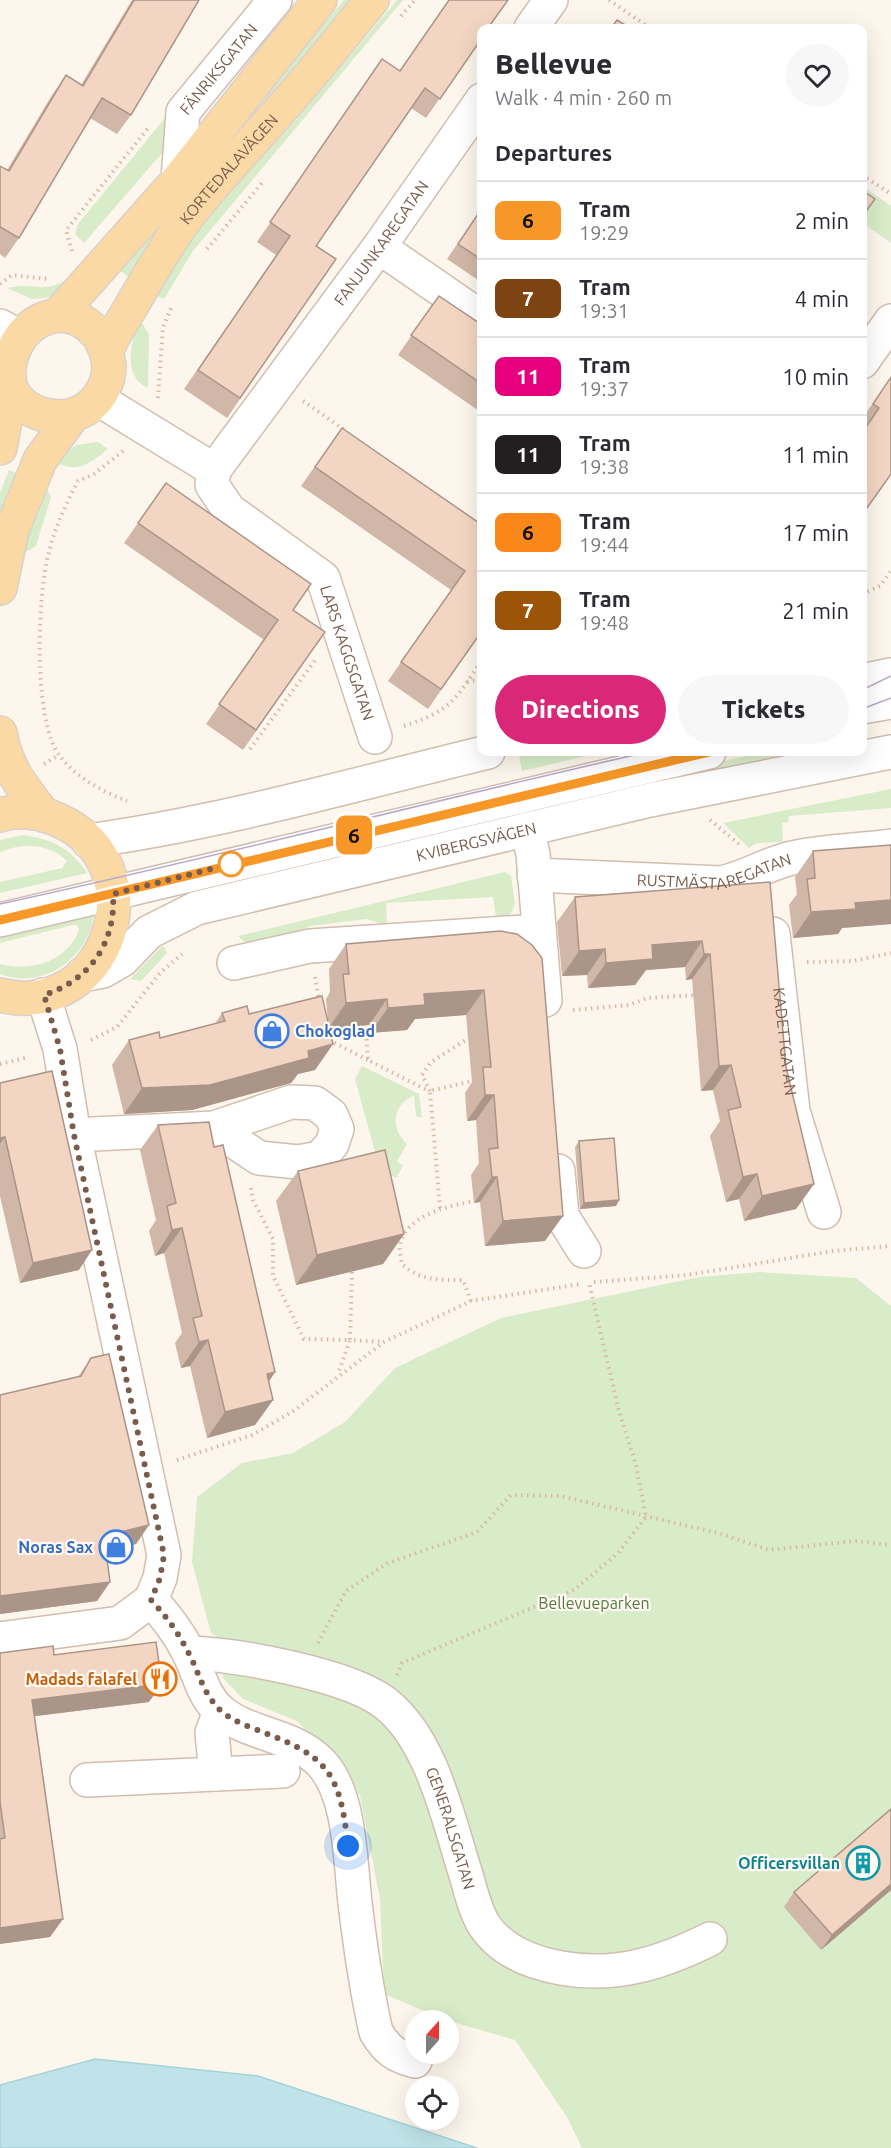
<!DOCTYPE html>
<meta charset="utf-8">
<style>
body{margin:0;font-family:Ubuntu,sans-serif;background:#f7f7f7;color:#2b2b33;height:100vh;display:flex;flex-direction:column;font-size:22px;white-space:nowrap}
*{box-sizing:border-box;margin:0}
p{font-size:20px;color:#7c7c81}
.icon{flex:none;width:33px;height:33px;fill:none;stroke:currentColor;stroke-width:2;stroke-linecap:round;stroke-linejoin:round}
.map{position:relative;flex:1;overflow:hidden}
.panel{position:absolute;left:477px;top:24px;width:390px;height:732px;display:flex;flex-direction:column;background:#fff;border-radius:12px;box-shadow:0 6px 24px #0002}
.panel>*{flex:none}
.badge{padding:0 12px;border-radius:9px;font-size:21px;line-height:39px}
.needle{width:39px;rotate:21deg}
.controls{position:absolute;left:405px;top:2010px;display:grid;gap:12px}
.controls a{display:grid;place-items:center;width:54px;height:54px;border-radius:50%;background:#fff;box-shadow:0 6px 24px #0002;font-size:30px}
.you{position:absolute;width:30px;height:30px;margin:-15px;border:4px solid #fff;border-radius:50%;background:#1a73e8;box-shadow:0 0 0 9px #1a73e833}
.map>.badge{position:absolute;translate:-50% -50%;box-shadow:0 0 0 3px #fff}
h2{padding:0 18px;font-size:22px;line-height:54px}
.round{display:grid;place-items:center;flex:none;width:63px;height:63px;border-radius:32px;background:#f7f7f7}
.head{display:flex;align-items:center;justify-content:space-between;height:102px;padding:0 18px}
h1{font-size:28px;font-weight:800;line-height:45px}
.primary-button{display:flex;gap:12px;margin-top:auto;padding:12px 18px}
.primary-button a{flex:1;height:69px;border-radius:36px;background:#db2777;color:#fff;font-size:24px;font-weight:800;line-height:69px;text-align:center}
.primary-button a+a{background:#f7f7f7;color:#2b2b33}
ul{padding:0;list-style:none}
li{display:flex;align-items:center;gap:18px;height:78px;padding:0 18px;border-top:2px solid #e1e1e2}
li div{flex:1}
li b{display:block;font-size:22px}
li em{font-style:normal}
li .badge{min-width:66px;font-weight:700;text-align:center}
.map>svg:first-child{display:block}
</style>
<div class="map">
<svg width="891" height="2148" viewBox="0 0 891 2148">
<rect width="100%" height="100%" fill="#fdf6ec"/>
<!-- green -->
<g fill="#d8ecc9">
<path d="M344 0H350L209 171 135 282 118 269Z"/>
<path d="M397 0H403L193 251 164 299 155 295 197 224 297 119Z"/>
<path d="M169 113 163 152 84 243 75 234 78 224Z"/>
<path d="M863 186 891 206V243L863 223Z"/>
<path d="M75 275 54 297 32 299 7 288C40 281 40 297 75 275Z"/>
<path d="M140 320 149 334 148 388C121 377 131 338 140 320Z"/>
<path d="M98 442 108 449C90 463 79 474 54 462L76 445Z"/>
<path d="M9 470 21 475 0 524V493Z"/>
<path d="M46 487 51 497 36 546 22 554 21 532Z"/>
<path d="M535 752H603L522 771 519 755Z"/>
<path d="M766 752H838L674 787 670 772Z"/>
<path d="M891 789V808L789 816 788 822 782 823 783 842 757 843 749 848 723 823Z"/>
<path d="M23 835C52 839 71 848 87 873L0 893V882L62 868 67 861C49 843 22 843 0 852V840Z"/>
<path d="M505 872 511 876 515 904 508 918 496 917 493 897 386 903 387 926 367 919 310 926 280 943 252 948 238 936Z"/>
<path d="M94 908C94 954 45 992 0 974V964C30 972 67 962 79 930L77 925H73L0 943V932Z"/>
<path d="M163 945 167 953 141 981 130 979Z"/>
<path d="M362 1066 419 1094 422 1118 416 1116 414 1095C392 1106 390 1128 407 1144L397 1161 403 1166 396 1178 380 1170 355 1079Z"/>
<path d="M759 1272 856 1278 891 1306V2148H582L567 2117 515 2040 446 2020 384 1994 380 1899 360 1796 347 1772 297 1721 243 1699 223 1678 227 1645 211 1633 192 1562 197 1497 242 1463 293 1453 345 1422 395 1368 501 1318 699 1277Z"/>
</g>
<!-- water -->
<path fill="#bfe3e8" stroke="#a5d3da" stroke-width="1.5" d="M95 2059 258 2076 477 2148H0V2085Z"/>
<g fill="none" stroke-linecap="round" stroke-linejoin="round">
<defs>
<g id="minor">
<path d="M531 28 551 0"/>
<path id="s1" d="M178 180 183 112 275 0"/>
<path d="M379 247 482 318"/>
<path d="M0 326 16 335"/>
<path d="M862 362 891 321"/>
<path id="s2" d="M98 399 214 470 212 485 229 510 323 578 375 737"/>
<path id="s3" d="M214 470 379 247 482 100"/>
<path d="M862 681 891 675"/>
<path d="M862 707 891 702"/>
<path d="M527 829 533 854 545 1000"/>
<path d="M88 841C224 822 356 784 488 752"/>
<path id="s4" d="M534 875 721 883C749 877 769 862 797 857 827 851 860 850 891 846"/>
<path d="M0 920 709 752"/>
<path id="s5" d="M773 934 793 1111 824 1212"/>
<path d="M234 963 310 946 539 931"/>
<path id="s6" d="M82 975 103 971 122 960 149 932 197 908 650 800 891 752"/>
<path d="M43 995 60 1049 74 1135 164 1555 160 1578 151 1600"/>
<path d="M74 1135 214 1128 291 1102 315 1103 331 1115 337 1129 332 1144 320 1158 298 1162 259 1158 214 1128"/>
<path d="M558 1171 562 1216 584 1251"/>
<path d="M151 1600C166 1616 178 1632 188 1651 199 1672 202 1695 220 1711 250 1736 294 1734 321 1763 352 1795 350 1868 356 1911 361 1952 367 1992 376 2032 387 2050 395 2056 415 2061"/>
<path d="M0 1639 120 1623 151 1600"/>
<path id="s7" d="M189 1653C236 1654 349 1675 385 1703 433 1740 449 1823 467 1878 471 1893 476 1912 484 1925 501 1951 533 1963 561 1968 615 1978 662 1963 710 1939"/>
<path d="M216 1774 283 1771"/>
<path d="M87 1780 216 1774 212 1733 220 1711"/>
</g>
<g id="major">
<path d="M58 315 178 180 320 0"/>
<path id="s8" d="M107 353C104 347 101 338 96 333 58 290 0 333 10 386 22 417 65 426 90 406 101 397 109 381 109 367 109 363 107 358 107 353 108 342 126 316 132 305 150 275 168 241 190 213 222 173 258 136 291 98 319 66 345 33 372 0"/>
<path d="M0 448 11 388"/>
<path d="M0 588 12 530 40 460 73 415"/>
<path d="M0 733C7 770 22 786 44 815"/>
<path d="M0 815C19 809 41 812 58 820 161 865 108 1022 0 995"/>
</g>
</defs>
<!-- minor casing -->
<use href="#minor" stroke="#d1beb0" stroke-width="36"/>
<!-- major casing -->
<use href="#major" stroke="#dad1cd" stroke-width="36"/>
<!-- path -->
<g stroke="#d9b8a5" stroke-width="4" stroke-dasharray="1.5 4.5" stroke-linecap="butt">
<path d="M609 0 650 28"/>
<path d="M401 16 415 0"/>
<path d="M862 175 891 194"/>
<path d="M207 249 262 183"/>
<path d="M72 251 66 230 149 127"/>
<path d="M0 284 12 275 48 279"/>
<path d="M158 398 163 327 172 306"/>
<path d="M303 401 346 431"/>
<path d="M123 451 94 474 78 481C66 504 55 527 49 552 37 596 33 719 59 755 75 777 103 792 127 801"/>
<path d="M862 594 880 586 891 571"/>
<path d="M467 682 482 679"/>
<path d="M404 726C452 710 454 701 482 660"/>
<path d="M250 749 316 659"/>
<path d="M44 764 59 755"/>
<path d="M710 820 739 844"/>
<path d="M807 962 853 961 891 953"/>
<path d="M315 977 319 1000"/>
<path d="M573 1010 629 1005 647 998 696 995"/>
<path d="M366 1033 368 1060 429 1091"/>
<path d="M91 1040 117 1027 160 973 182 954"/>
<path d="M329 1040 368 1060"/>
<path d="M0 1064 29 1057"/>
<path d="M430 1091 422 1075 431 1062 472 1036"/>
<path d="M251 1188 253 1200 273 1239V1276L304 1339 350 1340 338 1374"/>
<path d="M440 1208 430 1091 472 1081"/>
<path d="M352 1272 350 1340 382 1342"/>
<path d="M594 1282 687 1275 833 1251 891 1246"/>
<path d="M471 1301 463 1280C439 1280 420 1281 402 1264 401 1258 399 1251 400 1245 405 1215 450 1206 474 1201"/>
<path d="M177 1460 252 1435 292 1412 384 1342 471 1301 581 1284"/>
<path d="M318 1643 346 1591 388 1563 477 1532 511 1495 561 1496 722 1534 769 1550 855 1541 891 1545"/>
<path d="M397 1675 402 1663 574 1590 618 1553 646 1517 636 1465 619 1411 589 1283"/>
</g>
<!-- minor -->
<use href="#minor" stroke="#fff" stroke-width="33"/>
<!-- major -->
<use href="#major" stroke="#fbd9a5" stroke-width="33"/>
<!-- tram -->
<g stroke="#b9a8c9" stroke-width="1.5">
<path d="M862 690 891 676"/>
<path d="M862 709 891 698"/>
<path d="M0 904C217 857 431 801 648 752"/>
<path d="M0 920 709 752"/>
</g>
</g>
<!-- wall -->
<g fill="#d1b7a8">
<path d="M132 0H199L131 115 117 134 90 118 19 238 5 258 0 254V166L7 170 52 95 66 75 81 85Z"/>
<path d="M482 38 426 118 411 108 316 246 336 259 227 418 184 389 276 255 257 242 382 59 400 71Z"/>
<path d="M482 208V276L478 280 447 259Z"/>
<path d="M439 296 482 325V413L398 355Z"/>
<path d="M891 377 862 515 866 428 862 426V419Z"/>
<path d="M342 428 482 525V631L428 709 388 681 451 590 301 486Z"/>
<path d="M166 483 293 610 325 632 243 750 206 724 264 640 124 543Z"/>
<path d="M891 845V924L842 928 838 934 793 938 789 905 797 894 795 877 813 851Z"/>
<path d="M770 882 786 1067 814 1184 796 1209 744 1221 739 1199 726 1202 710 1136 720 1121 713 1090 701 1091 692 979 686 980 685 967 646 970 635 985 588 988 587 975 562 976 557 922 575 897Z"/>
<path d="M500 931 545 1241 485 1246 480 1202 474 1203 471 1175 479 1163 476 1120 467 1121 465 1093 472 1082 466 1015 415 1019 407 1030 370 1033 369 1025 329 1029 333 1044 315 1070 298 1074 291 1083 192 1110 124 1114 112 1065 129 1040 160 1038 215 1024 222 1013 249 1014 328 1023 326 999 330 992 329 969 346 944Z"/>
<path d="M0 1083 79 1270 20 1283 0 1196Z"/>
<path d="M158 1125 214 1147 275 1372 269 1382 273 1400 255 1425 207 1438 190 1366 181 1368 175 1343 182 1333 164 1253 155 1256 149 1231 156 1220 140 1150Z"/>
<path d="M579 1141 619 1200 616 1206 580 1209 575 1147Z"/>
<path d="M298 1171 404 1234 383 1264 296 1285 276 1201Z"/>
<path d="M91 1358 149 1525 136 1544 106 1551 110 1582 97 1601 0 1614V1395L78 1377Z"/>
<path d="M0 1653 54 1655 149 1702 35 1716 63 1919 50 1937 0 1944Z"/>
<path d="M891 1809V1890L821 1950 784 1907 794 1892Z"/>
</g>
<!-- shaded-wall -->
<g fill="#aa9588">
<path d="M891 900V924L842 928 838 934 793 938 811 912 855 903Z"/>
<path d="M702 941 685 967 646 970 635 985 588 988 606 963 652 945Z"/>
<path d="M605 949 587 975 562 976 579 951Z"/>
<path d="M704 954H710L692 979 686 980Z"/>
<path d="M484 990 466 1015 415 1019 407 1030 370 1033 388 1008 424 994Z"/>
<path d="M387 999 369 1025 328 1029 346 1003Z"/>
<path d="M333 1044 315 1070 298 1074 291 1083 192 1110 124 1114 142 1088Z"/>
<path d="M731 1065 713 1090 701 1091 719 1066Z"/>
<path d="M485 1095H494L476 1120 467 1121Z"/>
<path d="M5 1137 0 1144V1138Z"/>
<path d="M757 1174 739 1199 726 1202 743 1177Z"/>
<path d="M492 1177H497L480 1202 474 1203Z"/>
<path d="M814 1184 796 1209 744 1221 762 1196Z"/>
<path d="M619 1200 616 1206 580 1209 584 1203Z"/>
<path d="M563 1216 545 1241 485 1246 503 1221Z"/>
<path d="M182 1228 164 1253 155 1256 172 1230Z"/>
<path d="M404 1234 383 1264 296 1285 317 1255Z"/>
<path d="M92 1250 79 1270 20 1283 33 1263Z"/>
<path d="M208 1340 190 1366 181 1368 199 1342Z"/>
<path d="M275 1372 257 1398 267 1374Z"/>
<path d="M273 1400 255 1425 207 1438 225 1412Z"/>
<path d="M149 1525 136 1544 90 1555 104 1536Z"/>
<path d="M110 1582 97 1601 0 1614V1596Z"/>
<path d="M162 1684 149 1702 20 1718 32 1700Z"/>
<path d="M891 1884V1890L821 1950 832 1935Z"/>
<path d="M63 1919 50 1937 0 1944V1928Z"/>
</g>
<!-- building -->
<g fill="#f3d5c3" stroke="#aa9588" stroke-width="1.5">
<path d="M134 0H199L131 115 102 98 19 238 0 227V166L9 171 66 75 83 86Z"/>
<path d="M449 0H508L488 28H482V38L440 99 425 88 316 246 336 259 240 398 198 370 290 236 270 222 382 59 400 71Z"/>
<path d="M617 20 630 28H611Z"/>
<path d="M862 190 875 199 862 217Z"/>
<path d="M482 208V260L458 244Z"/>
<path d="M439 296 482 325V384L411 335Z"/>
<path d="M891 377V474L862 515V433L879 408 873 404Z"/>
<path d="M342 428 482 525V631L441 689 401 662 465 571 315 467Z"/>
<path d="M166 483 311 584 293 610 325 632 256 730 219 704 278 620 138 523Z"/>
<path d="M891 845V900L855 903 856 909 811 912 807 879 815 878 813 851Z"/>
<path d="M770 882 786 1067 814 1184 762 1196 757 1174 743 1177 728 1110 741 1107 731 1065 719 1066 710 954H704L702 941 652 945 653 959 606 963 605 949 579 951 575 897Z"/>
<path d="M500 931 517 934 532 945 542 958 563 1216 503 1221 497 1177H492L489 1149 498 1148 494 1095H485L483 1067H491L484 990 424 994 425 1005 388 1008 387 999 346 1003 343 974H349L346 944Z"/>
<path d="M322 996 333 1044 308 1051 309 1058 210 1085 142 1088 129 1040 159 1032 160 1038 225 1021 222 1013 247 1006 249 1014Z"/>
<path d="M52 1071 92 1250 33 1263 5 1137 0 1138V1083Z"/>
<path d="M209 1122 214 1147 223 1145 275 1372 267 1374 273 1400 225 1412 208 1340 199 1342 193 1318 202 1316 182 1228 172 1230 167 1206 176 1203 158 1125Z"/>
<path d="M614 1138 619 1200 584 1203 579 1141Z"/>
<path d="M385 1150 404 1234 317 1255 298 1171Z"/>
<path d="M109 1354 149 1525 104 1536 110 1582 0 1596V1395L81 1376 91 1358Z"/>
<path d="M156 1642 162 1684 32 1700 63 1919 0 1928V1839L5 1838 0 1802V1653L53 1646 54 1655Z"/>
<path d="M891 1809V1884L832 1935 794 1892Z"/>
</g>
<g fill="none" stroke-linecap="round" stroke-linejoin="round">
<defs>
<path id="line" d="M0 920 709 752"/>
</defs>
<!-- line casing -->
<use href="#line" stroke="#fff" stroke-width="14"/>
<!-- line -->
<use href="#line" stroke="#f79727" stroke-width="9"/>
<!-- walk -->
<path stroke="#7a5c4d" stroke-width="6" stroke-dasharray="0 10.8" d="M231 864 113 894C116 943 90 980 44 995L60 1049 74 1135 164 1555 160 1578 151 1600C166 1616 178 1632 188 1652 199 1672 202 1691 218 1708 229 1720 248 1726 262 1732 330 1757 340 1775 348 1846"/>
</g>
<!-- icons -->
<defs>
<symbol id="shop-ring" viewBox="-11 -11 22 22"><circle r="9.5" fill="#fffaf3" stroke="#3f7fe0" stroke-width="1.5"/><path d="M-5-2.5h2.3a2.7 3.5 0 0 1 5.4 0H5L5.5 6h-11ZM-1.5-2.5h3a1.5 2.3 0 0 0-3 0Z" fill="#3f7fe0"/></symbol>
<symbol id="restaurant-ring" viewBox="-11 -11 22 22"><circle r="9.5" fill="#fffaf3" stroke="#e8710a" stroke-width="1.5"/><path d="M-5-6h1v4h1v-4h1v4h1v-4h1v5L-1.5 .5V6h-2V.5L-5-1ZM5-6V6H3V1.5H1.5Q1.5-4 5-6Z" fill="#e8710a"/></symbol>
<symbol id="building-ring" viewBox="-11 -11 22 22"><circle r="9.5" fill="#fffaf3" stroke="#0f9aa8" stroke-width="1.5"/><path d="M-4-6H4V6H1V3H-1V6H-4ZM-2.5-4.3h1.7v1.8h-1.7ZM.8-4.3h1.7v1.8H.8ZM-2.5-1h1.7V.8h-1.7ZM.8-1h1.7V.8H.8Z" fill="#0f9aa8"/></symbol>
</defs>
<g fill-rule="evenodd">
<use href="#shop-ring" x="253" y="1012" width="38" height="38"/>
<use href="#shop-ring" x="97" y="1528" width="38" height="38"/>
<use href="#restaurant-ring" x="141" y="1660" width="38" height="38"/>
<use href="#building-ring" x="844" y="1844" width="38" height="38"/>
</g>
<!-- markers -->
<circle fill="#fff" stroke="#f79727" stroke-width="3" cx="231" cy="864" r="12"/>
<g text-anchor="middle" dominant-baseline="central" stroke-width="4.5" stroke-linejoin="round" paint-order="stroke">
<!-- street labels -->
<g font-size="16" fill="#7a5c4d" stroke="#fffaf3">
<text stroke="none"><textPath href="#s1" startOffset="124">FÄNRIKSGATAN</textPath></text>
<text stroke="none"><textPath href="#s8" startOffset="537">KORTEDALAVÄGEN</textPath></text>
<text stroke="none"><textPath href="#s3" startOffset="282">FANJUNKAREGATAN</textPath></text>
<text stroke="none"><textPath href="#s2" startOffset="376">LARS KAGGSGATAN</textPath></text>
<text stroke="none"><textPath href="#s6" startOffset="423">KVIBERGSVÄGEN</textPath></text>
<text stroke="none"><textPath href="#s4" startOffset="182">RUSTMÄSTAREGATAN</textPath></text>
<text stroke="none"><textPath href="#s5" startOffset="108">KADETTGATAN</textPath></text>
<text stroke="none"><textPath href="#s7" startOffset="348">GENERALSGATAN</textPath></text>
</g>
<!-- shop labels -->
<g font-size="16" font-weight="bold" fill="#366cbe" stroke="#fffaf3" text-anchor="start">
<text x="295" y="1031">Chokoglad</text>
<text x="93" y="1547" text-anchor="end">Noras Sax</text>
</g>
<!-- park labels -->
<g font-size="16" fill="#537a41" stroke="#fffaf3">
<text x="594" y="1603">Bellevueparken</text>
</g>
<!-- food labels -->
<g font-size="16" font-weight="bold" fill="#c56008" stroke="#fffaf3" text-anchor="end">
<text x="137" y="1679">Madads falafel</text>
</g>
<!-- culture labels -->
<g font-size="16" font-weight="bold" fill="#0d838f" stroke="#fffaf3" text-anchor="end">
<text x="840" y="1863">Officersvillan</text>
</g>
</g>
</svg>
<div class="controls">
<a><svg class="needle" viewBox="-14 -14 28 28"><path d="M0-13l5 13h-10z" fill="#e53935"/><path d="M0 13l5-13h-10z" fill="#7c7c81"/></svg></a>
<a><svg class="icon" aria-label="locate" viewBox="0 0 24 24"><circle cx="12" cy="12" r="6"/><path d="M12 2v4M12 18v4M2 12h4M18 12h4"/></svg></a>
</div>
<div class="you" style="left:348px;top:1846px"></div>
<b class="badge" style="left:354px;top:835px;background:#f79727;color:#111">6</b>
<section class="panel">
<div class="head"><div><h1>Bellevue</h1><p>Walk · 4 min · 260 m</p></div><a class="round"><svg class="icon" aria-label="heart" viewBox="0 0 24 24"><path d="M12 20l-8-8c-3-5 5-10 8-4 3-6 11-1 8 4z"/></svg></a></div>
<h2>Departures</h2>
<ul>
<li><span class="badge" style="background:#f79727;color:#111">6</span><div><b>Tram</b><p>19:29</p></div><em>2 min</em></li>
<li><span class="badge" style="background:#7d4313;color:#fff">7</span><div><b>Tram</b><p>19:31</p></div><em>4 min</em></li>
<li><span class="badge" style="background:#e6007e;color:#fff">11</span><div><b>Tram</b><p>19:37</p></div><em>10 min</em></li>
<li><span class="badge" style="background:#231f20;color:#fff">11</span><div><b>Tram</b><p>19:38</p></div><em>11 min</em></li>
<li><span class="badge" style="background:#fa8719;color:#111">6</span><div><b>Tram</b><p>19:44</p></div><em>17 min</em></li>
<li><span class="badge" style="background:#9c5506;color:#fff">7</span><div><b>Tram</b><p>19:48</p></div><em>21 min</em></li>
</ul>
<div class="primary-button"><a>Directions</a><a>Tickets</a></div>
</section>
</div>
